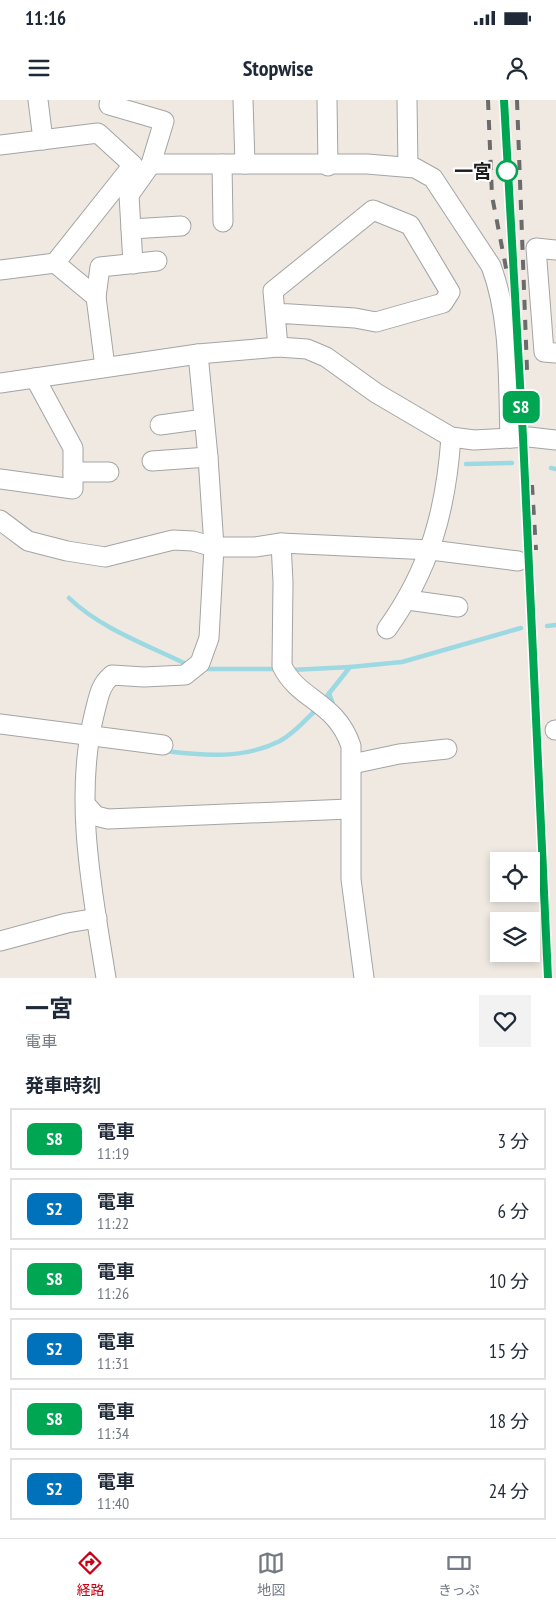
<!DOCTYPE html>
<html lang="ja">
<meta charset="utf-8">
<style>
body{margin:0;font-family:"PT Sans Narrow","Noto Sans JP",sans-serif;background:#f2f2f3;color:#1f2937;height:100vh;display:flex;flex-direction:column;font-size:19px;white-space:nowrap}
*{box-sizing:border-box;margin:0}
p{font-size:16px;color:#747a83}
.icon{flex:none;width:28px;height:28px;fill:none;stroke:currentColor;stroke-width:2;stroke-linecap:round;stroke-linejoin:round}
.map{position:relative;height:878px;overflow:hidden}
.side{display:flex;flex-direction:column;background:#fff;flex:1}
.side>*{flex:none}
.badge{padding:0 10px;border-radius:8px;font-size:18px;line-height:32px}
.controls{position:absolute;left:490px;top:752px;display:grid;gap:10px}
.controls a{display:grid;place-items:center;width:50px;height:50px;border-radius:0px;background:#fff;box-shadow:0 2px 8px #0003;font-size:25px}
.map>.badge{position:absolute;translate:-50% -50%;box-shadow:0 0 0 2px #fff}
h2{padding:0 25px;font-size:19px;line-height:45px}
.round{display:grid;place-items:center;flex:none;width:52px;height:52px;border-radius:0px;background:#f2f2f3}
.summary{display:flex;align-items:center;justify-content:space-between;height:85px;padding:0 25px}
h1{font-size:24px;font-weight:700;line-height:38px}
ul{padding:0;list-style:none}
li{display:flex;align-items:center;gap:15px;height:62px;margin:0 10px 8px;padding:0 15px;border:2px solid #e0e1e3;border-radius:0px}
li div{flex:1}
li b{display:block;font-size:19px}
li em{font-style:normal}
li .badge{min-width:55px;font-weight:700;text-align:center}
.status{display:flex;justify-content:space-between;align-items:center;height:35px;padding:0 25px;background:#fff;direction:ltr}
.status svg{height:14px;fill:currentColor}
header{display:flex;justify-content:space-between;align-items:center;height:65px;padding:0 25px;background:#fff;font-size:22px;font-weight:700}
.tab-bar{display:flex;justify-content:space-around;align-items:center;height:70px;border-top:1px solid #e0e1e3;background:#fff;font-size:14px;color:#747a83}
.tab-bar a{display:grid;justify-items:center;gap:2px}
.tab-bar .selected{color:#ca0014}
.map>svg:first-child{display:block}
</style>
<div class="status"><b>11:16</b><svg viewBox="0 0 49 12"><path d="M0 12V9h3v3zM5 12V6h3v6zM10 12V3h3v9zM15 12V0h3v12zM26 1h20v11H26zM47 4h2v5h-2z"/></svg></div>
<header><svg class="icon" aria-label="menu" viewBox="0 0 24 24"><path d="M4 6h16M4 12h16M4 18h16"/></svg>Stopwise<svg class="icon" aria-label="person" viewBox="0 0 24 24"><circle cx="12" cy="8" r="4"/><path d="M4 21q1-7 8-7t8 7"/></svg></header>
<div class="map">
<svg width="556" height="878" viewBox="0 0 556 878">
<rect width="100%" height="100%" fill="#efe9e2"/>
<g fill="none" stroke-linecap="round" stroke-linejoin="round">
<!-- stream -->
<g stroke="#9dd9e2" stroke-width="4.5">
<path d="M466 364 512 363"/>
<path d="M551 368 556 369"/>
<path d="M69 498C100 528 145 544 184 563"/>
<path d="M547 526 556 525"/>
<path d="M203 569H274"/>
<path d="M291 570 350 567"/>
<path d="M329 593 334 607"/>
<path d="M323 601 350 567 402 562 521 528"/>
<path d="M166 651C205 656 244 659 280 641 295 633 306 619 318 608"/>
</g>
<defs>
<g id="minor">
<path d="M38 0 43 40"/>
<path d="M110 0 109 5 164 21 151 64 129 95 133 164"/>
<path d="M243 0 245 64"/>
<path d="M327 0 328 66"/>
<path d="M407 0 408 67"/>
<path d="M0 45 98 33 133 65 55 163 0 170"/>
<path d="M151 64H367L415 68 433 78 491 166C511 219 508 282 510 338"/>
<path d="M222 64 223 122"/>
<path d="M131 129 181 126"/>
<path d="M556 150 536 148 544 252 556 253"/>
<path d="M55 163 96 197 105 267"/>
<path d="M96 197 100 167 157 161"/>
<path d="M275 213 355 218 376 222 443 203 450 192 410 125 373 110 273 191 278 247"/>
<path d="M0 283 198 254 278 247 307 249 326 257 376 293 451 337 474 340 529 337 556 340"/>
<path d="M160 325 204 319"/>
<path d="M152 361 208 357"/>
<path d="M73 372H109"/>
<path d="M0 379 73 389V348L35 278"/>
<path d="M0 420 28 441 67 451 105 457 173 440 193 441 214 447H255L281 443 431 450 518 461"/>
<path d="M281 443 283 482 282 566C299 601 336 601 351 646V779L364 878"/>
<path d="M408 500 458 507"/>
<path d="M387 529C430 469 446 410 451 337"/>
<path d="M0 624 163 645"/>
<path d="M555 630H556"/>
<path d="M352 664 399 654 447 649"/>
<path d="M87 706 96 716 108 719 349 709"/>
<path d="M0 841 67 823 97 818"/>
<path d="M106 878C92 791 73 697 95 611 99 596 100 585 112 575L144 577 185 575 200 563 209 538 214 447 208 357 198 254"/>
</g>
</defs>
<!-- minor casing -->
<use href="#minor" stroke="#a4a4a4" stroke-width="21"/>
<!-- minor -->
<use href="#minor" stroke="#fff" stroke-width="19"/>
<!-- rail -->
<g stroke="#6b6b6b" stroke-width="4" stroke-dasharray="10 10" stroke-linecap="butt">
<path d="M488 0 492 96 508 178"/>
<path d="M504 0 523 337 548 878"/>
<path d="M517 0 527 270"/>
<path d="M532 385 536 450"/>
</g>
</g>
<g fill="none" stroke-linecap="round" stroke-linejoin="round">
<defs>
<path id="line" d="M504 0 523 337 548 878"/>
</defs>
<!-- line casing -->
<use href="#line" stroke="#fff" stroke-width="11"/>
<!-- line -->
<use href="#line" stroke="#00a651" stroke-width="8"/>
</g>
<!-- markers -->
<circle fill="#fff" stroke="#00a651" stroke-width="2.5" cx="507" cy="71" r="10"/>
<g text-anchor="middle" dominant-baseline="central" stroke-width="4" stroke-linejoin="round" paint-order="stroke">
<!-- stop labels -->
<g font-size="19" font-weight="bold" fill="#1d1d1d" stroke="#fff" text-anchor="end">
<text x="492" y="71">一宮</text>
</g>
</g>
</svg>
<div class="controls">
<a><svg class="icon" aria-label="locate" viewBox="0 0 24 24"><circle cx="12" cy="12" r="6"/><path d="M12 2v4M12 18v4M2 12h4M18 12h4"/></svg></a>
<a><svg class="icon" aria-label="layers" viewBox="0 0 24 24"><path d="M12 4l9 5-9 5-9-5zM3 14l9 5 9-5"/></svg></a>
</div>
<b class="badge" style="left:521px;top:307px;background:#00a651;color:#fff">S8</b>
</div>
<section class="side">
<div class="summary"><div><h1>一宮</h1><p>電車</p></div><a class="round"><svg class="icon" aria-label="heart" viewBox="0 0 24 24"><path d="M12 20l-8-8c-3-5 5-10 8-4 3-6 11-1 8 4z"/></svg></a></div>
<h2>発車時刻</h2>
<ul>
<li><span class="badge" style="background:#00a651;color:#fff">S8</span><div><b>電車</b><p>11:19</p></div><em>3 分</em></li>
<li><span class="badge" style="background:#0072bc;color:#fff">S2</span><div><b>電車</b><p>11:22</p></div><em>6 分</em></li>
<li><span class="badge" style="background:#00a651;color:#fff">S8</span><div><b>電車</b><p>11:26</p></div><em>10 分</em></li>
<li><span class="badge" style="background:#0072bc;color:#fff">S2</span><div><b>電車</b><p>11:31</p></div><em>15 分</em></li>
<li><span class="badge" style="background:#00a651;color:#fff">S8</span><div><b>電車</b><p>11:34</p></div><em>18 分</em></li>
<li><span class="badge" style="background:#0072bc;color:#fff">S2</span><div><b>電車</b><p>11:40</p></div><em>24 分</em></li>
</ul>
</section>
<nav class="tab-bar">
<a class="selected"><svg class="icon" aria-label="directions" viewBox="0 0 24 24"><path d="M12 3l9 9-9 9-9-9zM9 14v-3h6M13 9l2 2-2 2"/></svg>経路</a>
<a><svg class="icon" aria-label="map" viewBox="0 0 24 24"><path d="M3 6l6-2 6 2 6-2v14l-6 2-6-2-6 2zM9 4v14M15 6v14"/></svg>地図</a>
<a><svg class="icon" aria-label="tickets" viewBox="0 0 24 24"><path d="M3 7h18v10H3zM15 7v10"/></svg>きっぷ</a>
</nav>
